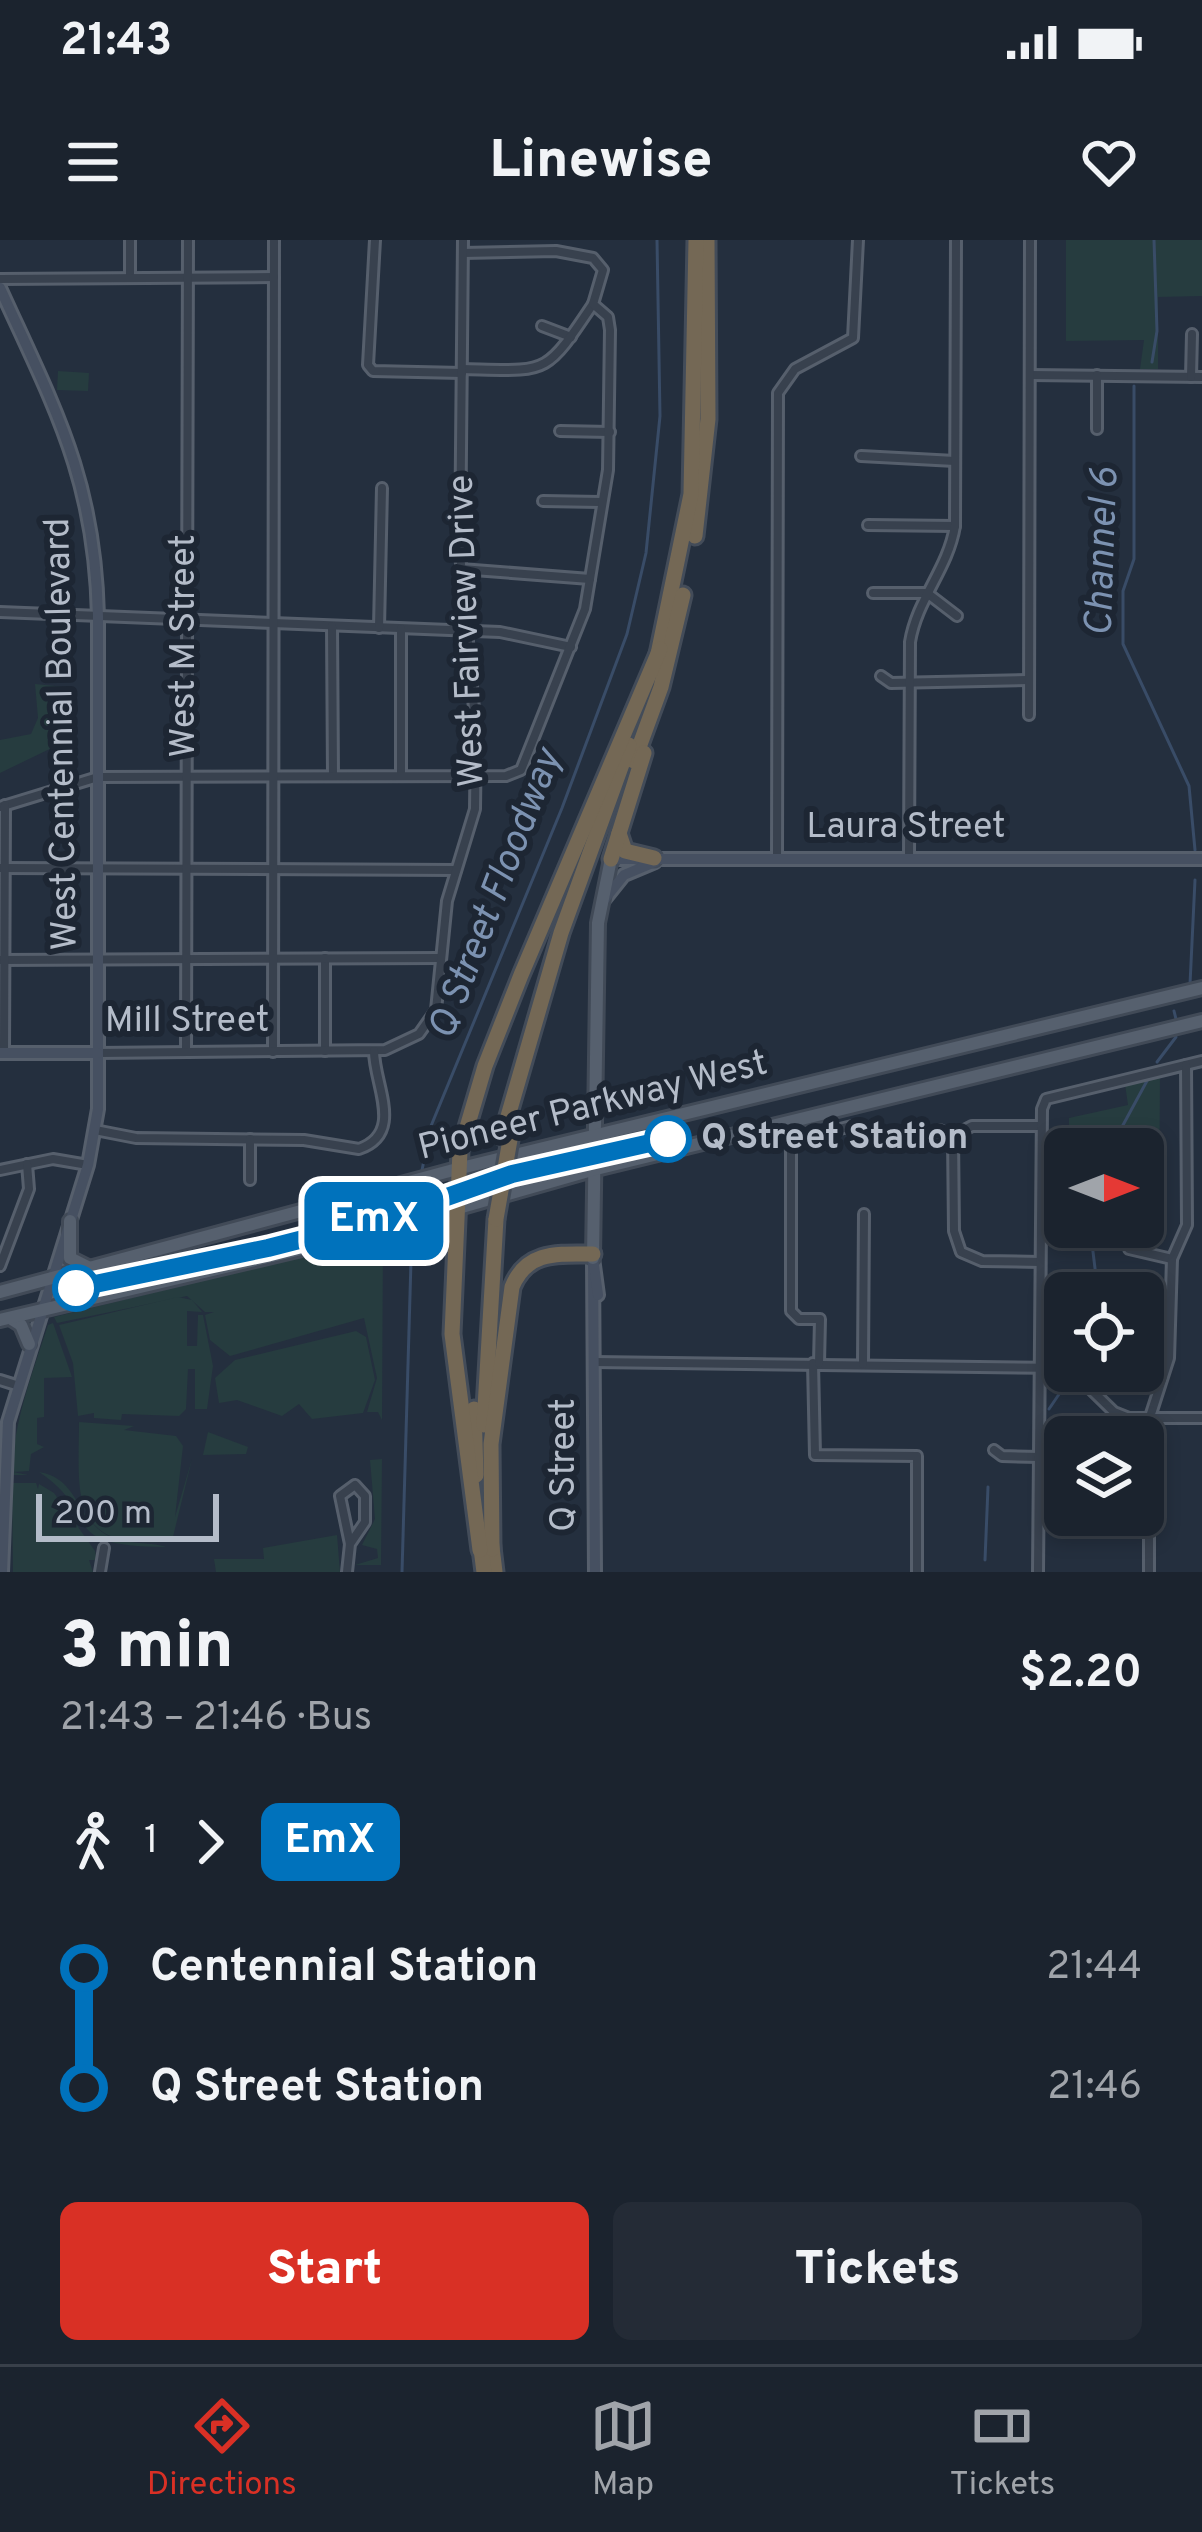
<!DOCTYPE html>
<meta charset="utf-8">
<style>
body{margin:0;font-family:Overpass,sans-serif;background:#242b36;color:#f1f3f6;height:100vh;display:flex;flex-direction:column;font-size:45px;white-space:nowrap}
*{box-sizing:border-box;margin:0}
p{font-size:39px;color:#a0a4aa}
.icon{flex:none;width:66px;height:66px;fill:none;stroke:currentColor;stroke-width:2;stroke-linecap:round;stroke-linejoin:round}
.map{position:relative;height:1332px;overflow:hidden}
.sheet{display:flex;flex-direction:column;background:#1b232e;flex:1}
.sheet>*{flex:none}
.badge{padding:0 24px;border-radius:18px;font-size:42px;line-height:78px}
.needle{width:78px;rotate:90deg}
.controls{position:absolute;left:1044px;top:888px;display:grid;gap:24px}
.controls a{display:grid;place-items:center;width:120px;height:120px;border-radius:18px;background:#1b232e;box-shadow:0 6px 18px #0003,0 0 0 3px #39404a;font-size:60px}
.scale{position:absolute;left:36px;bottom:30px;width:183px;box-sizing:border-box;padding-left:12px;border:6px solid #b4bcc9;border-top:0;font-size:33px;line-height:42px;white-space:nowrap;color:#b4bcc9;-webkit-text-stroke:9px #1d2633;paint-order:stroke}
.map>.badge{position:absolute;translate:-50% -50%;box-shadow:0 0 0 6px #fff}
.legs{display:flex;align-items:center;gap:18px;height:132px;padding:0 60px;font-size:39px}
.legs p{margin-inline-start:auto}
.overview{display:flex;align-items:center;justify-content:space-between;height:204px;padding:0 60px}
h1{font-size:66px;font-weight:800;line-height:90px}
.cta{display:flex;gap:24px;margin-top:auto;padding:24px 60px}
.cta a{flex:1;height:138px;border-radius:18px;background:#d93025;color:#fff;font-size:48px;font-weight:800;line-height:138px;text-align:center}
.cta a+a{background:#242b36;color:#f1f3f6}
ul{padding:0 60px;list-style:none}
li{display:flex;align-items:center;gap:42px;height:120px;font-size:45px}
li i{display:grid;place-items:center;width:18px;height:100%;margin:0 15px;background:currentColor}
li i::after{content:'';width:30px;height:30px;margin:-15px;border:9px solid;border-radius:50%;background:#1b232e}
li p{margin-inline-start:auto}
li:first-child i{background:linear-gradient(#0000 50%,currentColor 0)}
li:last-child i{background:linear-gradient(currentColor 50%,#0000 0)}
.status{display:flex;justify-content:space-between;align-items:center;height:84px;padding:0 60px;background:#1b232e;direction:ltr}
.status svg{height:33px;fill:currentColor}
header{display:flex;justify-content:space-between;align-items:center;height:156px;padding:0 60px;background:#1b232e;font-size:54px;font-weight:800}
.tabs{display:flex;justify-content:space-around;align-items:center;height:168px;border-top:3px solid #39404a;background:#1b232e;font-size:33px;color:#a0a4aa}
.tabs a{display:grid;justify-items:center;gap:6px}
.tabs .selected{color:#d93025}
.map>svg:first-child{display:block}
</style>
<div class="status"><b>21:43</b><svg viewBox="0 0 49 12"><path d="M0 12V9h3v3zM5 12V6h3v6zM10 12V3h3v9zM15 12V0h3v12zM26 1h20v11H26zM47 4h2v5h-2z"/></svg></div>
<header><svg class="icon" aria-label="menu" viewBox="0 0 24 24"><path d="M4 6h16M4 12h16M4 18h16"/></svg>Linewise<svg class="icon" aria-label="heart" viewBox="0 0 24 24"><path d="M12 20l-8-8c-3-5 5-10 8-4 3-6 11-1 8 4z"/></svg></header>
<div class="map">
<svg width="1202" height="1332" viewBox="0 0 1202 1332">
<rect width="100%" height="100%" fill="#242f3e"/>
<!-- green -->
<g fill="#263c3f">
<path d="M1066 0H1202V56L1158 57V129H1140L1144 100 1066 101Z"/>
<path d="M58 131 89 133 88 151 57 150Z"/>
<path d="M35 444 65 447 74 473 60 504 0 533V500L31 494 38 478Z"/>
<path d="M1160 834 1159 979 1143 977V909H1069V878L1128 865 1125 844Z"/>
<path d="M383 996 382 1180 378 1172H367L377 1138 364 1078 230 1116 210 1100 205 1075 214 1072H205L187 1056 57 1083 54 1077Z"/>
<path d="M1111 1032 1113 1053H1068V1041Z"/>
<path d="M178 1057 192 1060 202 1072 187 1071V1106H197L198 1075H203L213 1126 207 1169H195V1129H188L186 1169 179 1176 122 1174 121 1180 94 1178V1173L78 1176 73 1123 59 1085Z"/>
<path d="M53 1083 72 1137 44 1138V1177L37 1178V1204L44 1207 31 1214 29 1231 13 1232 28 1235H13L12 1234C13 1184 32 1134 48 1085Z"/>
<path d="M356 1091 366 1097 375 1140 363 1173 312 1179 299 1164 282 1176 237 1160 219 1163 215 1138 235 1120Z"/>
<path d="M79 1182 134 1186 124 1190 176 1196 183 1206 175 1277 192 1219 172 1301C67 1312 79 1253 79 1182Z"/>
<path d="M208 1192 248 1207 246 1214 203 1215Z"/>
<path d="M382 1219 381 1325H355L378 1318 377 1309 362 1305 356 1317 375 1279 370 1220Z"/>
<path d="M39 1232C76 1238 75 1272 102 1292 122 1306 149 1301 166 1307 52 1306 104 1275 39 1232Z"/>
<path d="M12 1243H36L38 1249 39 1244 54 1253 95 1311 97 1320H89L93 1332H13Z"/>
<path d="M337 1295 340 1332H216L214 1319H264L263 1308Z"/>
</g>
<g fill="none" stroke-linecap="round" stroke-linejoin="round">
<!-- stream -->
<g stroke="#394c67" stroke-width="3">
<path d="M1152 122 1157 91 1154 0"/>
<path d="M1134 146V319L1123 351V404L1189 546 1195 610"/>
<path d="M1190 744 1195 640"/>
<path d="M1174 771 1176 779"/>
<path d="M1157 822 1176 797"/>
<path d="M1110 909 1148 839"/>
<path d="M421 935 431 886 562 568 627 394 646 313 660 176 657 0"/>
<path d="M413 977 420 945"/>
<path d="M1090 987 1098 1053"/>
<path d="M1049 1169 1070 1138"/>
<path d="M985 1320 988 1247"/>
<path d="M402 1332 412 986"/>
</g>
<defs>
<g id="street">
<path d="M130 0V37"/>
<path d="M375 0 368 125 373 131 462 133"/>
<path d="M0 39 274 37"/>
<path d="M542 86 571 97"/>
<path d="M462 129C549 131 544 137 593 64"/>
<path d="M1030 135 1202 137"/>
<path d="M1097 135V189"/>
<path d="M1191 137 1192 94"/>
<path d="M560 191 610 192"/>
<path d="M861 216 955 221"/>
<path d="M543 261 600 262"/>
<path d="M868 285 955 286"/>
<path d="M461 329 590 339"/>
<path d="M873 353H927L957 376"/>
<path d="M0 372 500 392 571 407"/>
<path d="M332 386 333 536"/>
<path d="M379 388 382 248"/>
<path d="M881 436 891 443 1028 440"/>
<path d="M1029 475 1030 0"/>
<path d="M401 536V389"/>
<path d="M0 567 98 537 506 536 521 530 585 369 608 230 610 90 608 77 593 64 603 30 593 18 556 11 463 13"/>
<path d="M777 618 778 153 795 129 853 98 858 0"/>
<path d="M909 618 910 402C917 359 948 329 955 286L956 0"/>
<path d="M0 628 456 630"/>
<path d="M325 718V811"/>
<path d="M0 720 441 718"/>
<path d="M4 812 5 565"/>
<path d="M186 812 188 0"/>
<path d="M273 812 274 0"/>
<path d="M98 813 385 810 419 794 436 770 447 661 475 569 476 491 460 313 463 0"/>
<path d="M1040 886H972L953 896 954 991 961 1012 982 1021 1040 1022"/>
<path d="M95 890 136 898 304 900 359 909C405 893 374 845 374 811"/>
<path d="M940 890 953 896"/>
<path d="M250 899V940"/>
<path d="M0 930 53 919 88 925"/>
<path d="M1129 1009 1172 1019"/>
<path d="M0 1026 29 949 27 924"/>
<path d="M1143 1080 1170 1079"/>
<path d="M594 1122 1065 1128"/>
<path d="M813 1123 815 1215 917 1216V1332"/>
<path d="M819 1123 820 1079H799L791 1071V901L852 886"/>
<path d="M863 1124 864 974"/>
<path d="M1072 1131 1114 1172 1129 1178H1202"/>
<path d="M0 1140 16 1145"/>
<path d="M994 1210 1002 1216 1039 1217"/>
<path d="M100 1332 104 1308"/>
<path d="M347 1332 350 1304 340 1256 355 1245 365 1256V1282L350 1304"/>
<path d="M1038 1332 1042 869 1046 859 1202 821"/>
<path d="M1149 1332V1180L1169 1118 1172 1019 1187 985 1186 825"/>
</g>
<g id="secondary">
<path d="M0 48C55 169 95 239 98 376V869L88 925 8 1182 2 1332"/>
<path d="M611 619H1202"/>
<path d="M604 660 624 635 655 622"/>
<path d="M0 813H98"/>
<path d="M593 1018 595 1332"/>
<path d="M593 1018 598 1055"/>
</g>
<g id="primary">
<path d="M70 981V1018L90 1028"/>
<path d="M593 1018 598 683 611 619"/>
<path d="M0 1052 457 929 1202 748"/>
<path d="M10 1078 21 1085 29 1104"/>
<path d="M0 1080 378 991 592 930 1202 781"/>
</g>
<g id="highway">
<path d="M695 296 708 179 707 0"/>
<path d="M657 419 691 254 696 0"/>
<path d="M634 521 661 447 683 355"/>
<path d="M619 593 625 611 654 618"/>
<path d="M611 619 644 513"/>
<path d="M502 897 561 693 629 505"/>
<path d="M425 975 446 983 451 994"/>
<path d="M474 1169 476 1235"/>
<path d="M484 1185 496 979"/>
<path d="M491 1299 495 1332"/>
<path d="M480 1301 484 1332"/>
<path d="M492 1309 491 1204 512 1047C527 1010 559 1014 593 1014"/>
<path d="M480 1310 452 1094 460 911 485 826 521 735 660 409"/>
</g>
</defs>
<!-- street casing -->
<use href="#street" stroke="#565f6c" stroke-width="14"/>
<!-- secondary casing -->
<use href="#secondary" stroke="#565f6c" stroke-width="16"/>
<!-- primary casing -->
<use href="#primary" stroke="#414a57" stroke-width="18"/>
<!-- highway casing -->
<use href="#highway" stroke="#434c59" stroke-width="21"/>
<!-- street -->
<use href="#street" stroke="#38414e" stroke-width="8"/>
<!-- secondary -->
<use href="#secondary" stroke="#465061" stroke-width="10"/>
<!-- primary -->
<use href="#primary" stroke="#56606e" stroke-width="12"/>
<!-- highway -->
<use href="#highway" stroke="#746855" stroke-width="15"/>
<defs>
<path id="highway-bridge" d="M496 979 511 894"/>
</defs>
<!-- highway-bridge casing -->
<use href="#highway-bridge" stroke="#434c59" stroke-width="21" stroke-linecap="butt"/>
<!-- highway-bridge -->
<use href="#highway-bridge" stroke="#746855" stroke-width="15"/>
</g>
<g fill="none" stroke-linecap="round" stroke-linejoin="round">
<defs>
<path id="line-1" d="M76 1048 268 1008 393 976 512 934 668 899"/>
</defs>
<!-- line-1 casing -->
<use href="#line-1" stroke="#fff" stroke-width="27"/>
<!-- line-1 -->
<use href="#line-1" stroke="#0072bc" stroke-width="18"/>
</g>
<!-- markers -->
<g fill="#fff" stroke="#0072bc" stroke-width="6">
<circle cx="668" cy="899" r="21"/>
<circle cx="76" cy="1048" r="21"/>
</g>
<g text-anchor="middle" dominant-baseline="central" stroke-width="12" stroke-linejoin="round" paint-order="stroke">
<!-- street labels -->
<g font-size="36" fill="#b4bcc9" stroke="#1d2633">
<text transform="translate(468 391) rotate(-92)">West Fairview Drive</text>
<text transform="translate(185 406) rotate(-90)">West M Street</text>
<text transform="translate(63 494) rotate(-91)">West Centennial Boulevard</text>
<text x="906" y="588">Laura Street</text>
<text x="187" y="782">Mill Street</text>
<text transform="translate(593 867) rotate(-14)">Pioneer Parkway West</text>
<text transform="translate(565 1225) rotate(-90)">Q Street</text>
</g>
<!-- stop labels -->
<g font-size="36" font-weight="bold" fill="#b4bcc9" stroke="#1d2633" text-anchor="start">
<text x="701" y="899">Q Street Station</text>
</g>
<!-- water labels -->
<g font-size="39" font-style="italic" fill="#7c92b1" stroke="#1d2633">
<text transform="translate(1104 312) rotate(-88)">Channel 6</text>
<text transform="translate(497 655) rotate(-69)">Q Street Floodway</text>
</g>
</g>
</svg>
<div class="controls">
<a><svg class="needle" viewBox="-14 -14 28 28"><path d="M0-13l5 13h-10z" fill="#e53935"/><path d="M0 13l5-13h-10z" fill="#a0a4aa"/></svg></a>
<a><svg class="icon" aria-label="locate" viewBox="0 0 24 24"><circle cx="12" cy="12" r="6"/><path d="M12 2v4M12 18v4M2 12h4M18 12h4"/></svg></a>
<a><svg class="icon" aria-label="layers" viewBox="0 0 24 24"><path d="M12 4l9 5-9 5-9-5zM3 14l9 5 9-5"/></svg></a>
</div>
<div class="scale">200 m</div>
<b class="badge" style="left:374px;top:981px;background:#0072bc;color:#fff">EmX</b>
</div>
<section class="sheet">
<div class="overview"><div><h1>3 min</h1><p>21:43 – 21:46 · Bus</p></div><b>$2.20</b></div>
<div class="legs"><svg class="icon" aria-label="walk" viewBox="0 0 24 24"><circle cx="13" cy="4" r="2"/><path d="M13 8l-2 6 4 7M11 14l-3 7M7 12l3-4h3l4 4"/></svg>1<svg class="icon" aria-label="forward" viewBox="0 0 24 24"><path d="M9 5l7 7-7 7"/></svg><b class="badge" style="background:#0072bc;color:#fff">EmX</b></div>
<ul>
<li><i style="color:#0072bc"></i><b>Centennial Station</b><p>21:44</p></li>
<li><i style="color:#0072bc"></i><b>Q Street Station</b><p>21:46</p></li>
</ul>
<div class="cta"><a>Start</a><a>Tickets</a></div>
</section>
<nav class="tabs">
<a class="selected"><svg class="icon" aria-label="directions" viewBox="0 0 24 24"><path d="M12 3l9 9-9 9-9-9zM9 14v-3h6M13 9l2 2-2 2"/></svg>Directions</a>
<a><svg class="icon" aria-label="map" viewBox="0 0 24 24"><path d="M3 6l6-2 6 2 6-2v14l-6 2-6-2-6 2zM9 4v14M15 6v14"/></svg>Map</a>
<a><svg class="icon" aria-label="tickets" viewBox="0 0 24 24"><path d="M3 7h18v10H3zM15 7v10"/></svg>Tickets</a>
</nav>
